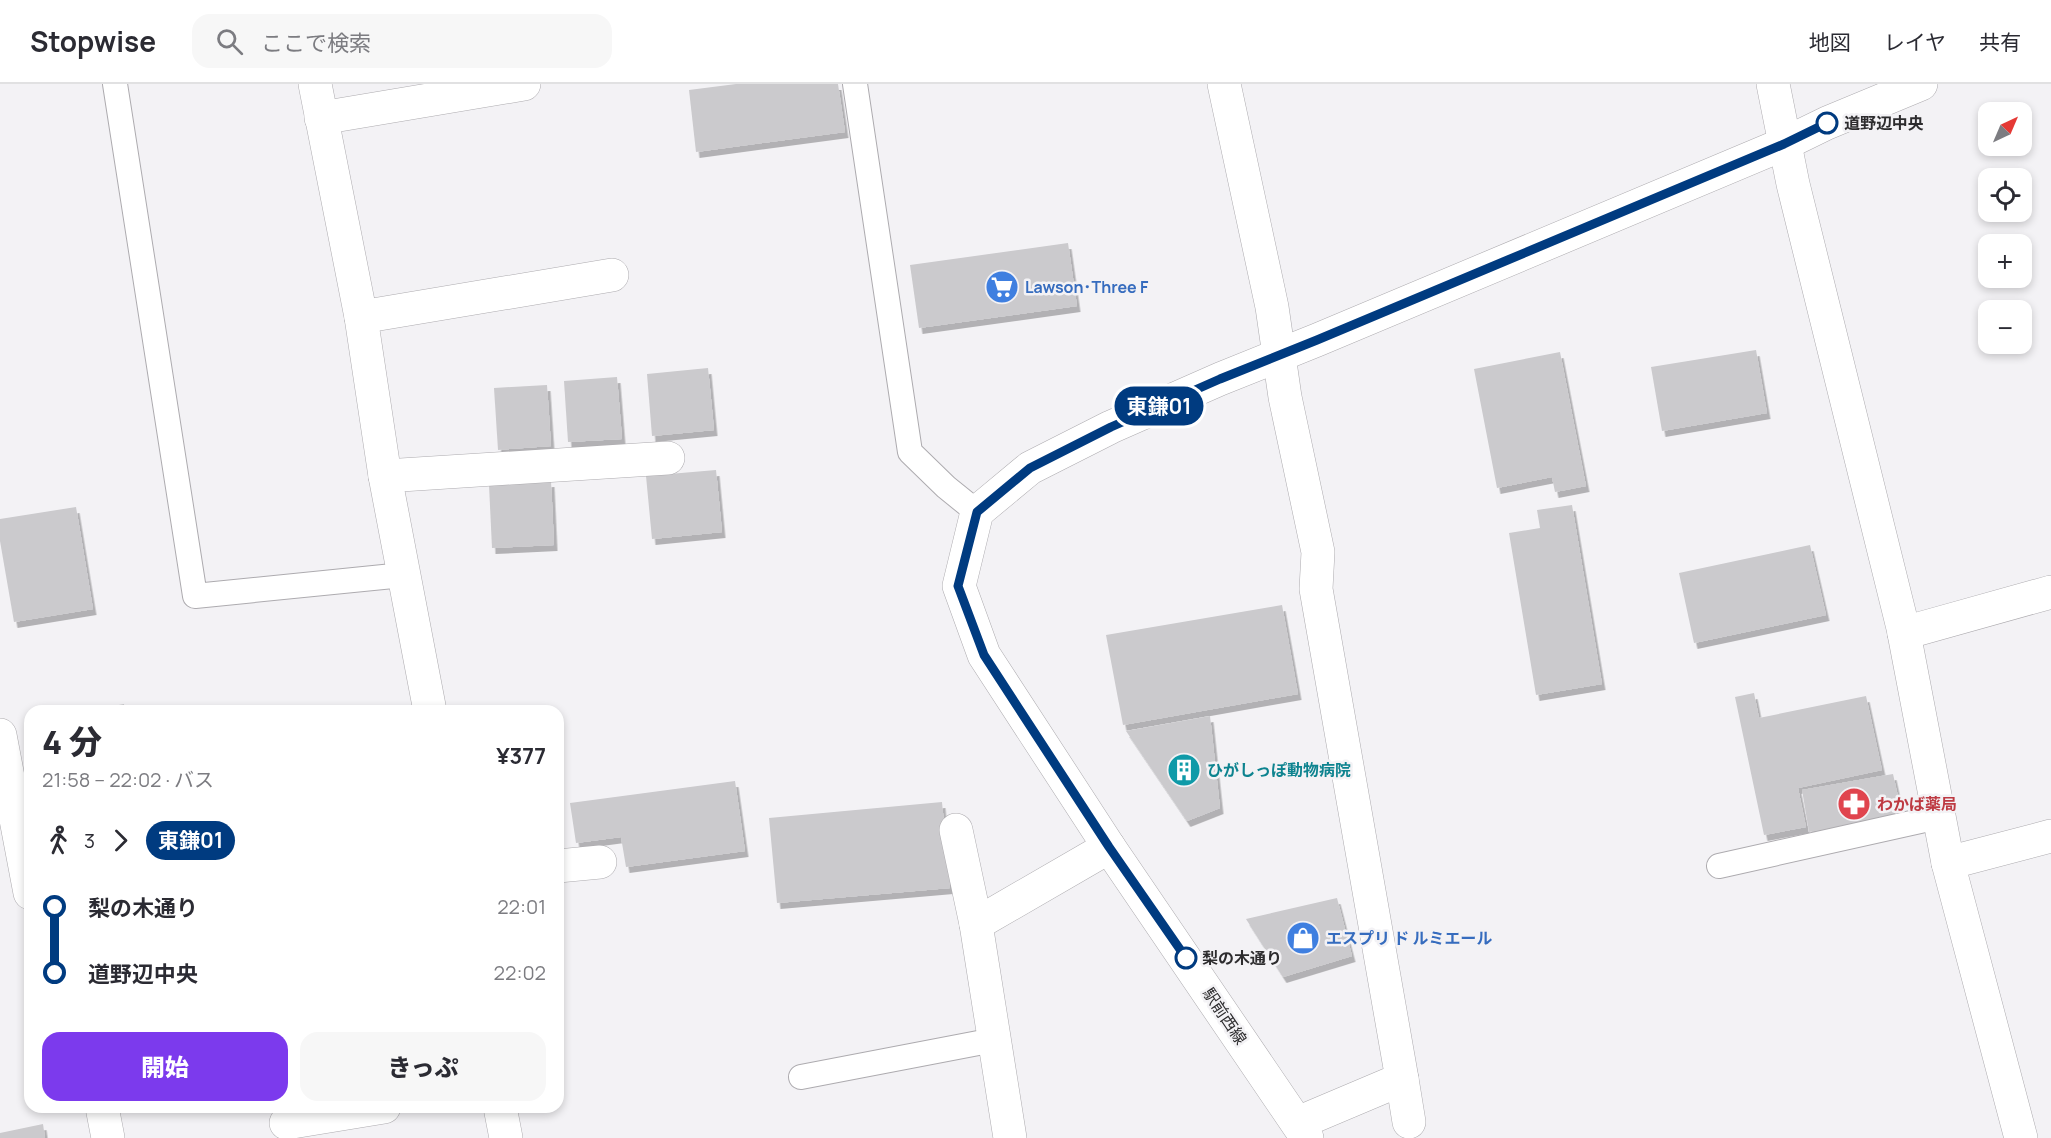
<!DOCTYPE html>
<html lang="ja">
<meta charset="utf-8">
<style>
body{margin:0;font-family:Manrope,"Noto Sans JP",sans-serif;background:#f7f7f7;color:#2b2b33;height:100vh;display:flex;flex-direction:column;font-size:22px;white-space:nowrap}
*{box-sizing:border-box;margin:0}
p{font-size:20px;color:#7c7c81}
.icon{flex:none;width:33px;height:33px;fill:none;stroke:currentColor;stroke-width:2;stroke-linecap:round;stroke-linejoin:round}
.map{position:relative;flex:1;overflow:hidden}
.panel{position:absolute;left:24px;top:621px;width:540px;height:408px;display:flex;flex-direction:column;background:#fff;border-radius:18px;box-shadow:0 3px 9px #0003}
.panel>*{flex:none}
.badge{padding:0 12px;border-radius:20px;font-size:21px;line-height:39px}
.needle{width:39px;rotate:44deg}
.controls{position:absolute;left:1978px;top:18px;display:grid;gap:12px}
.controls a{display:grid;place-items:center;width:54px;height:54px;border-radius:12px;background:#fff;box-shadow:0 3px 9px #0003;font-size:30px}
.map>.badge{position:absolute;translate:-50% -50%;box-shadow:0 0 0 3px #fff}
.legs{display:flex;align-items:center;gap:9px;height:66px;padding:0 18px;font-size:20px}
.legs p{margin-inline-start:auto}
.summary{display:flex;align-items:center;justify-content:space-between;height:102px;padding:0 18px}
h1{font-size:33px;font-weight:800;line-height:45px}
.button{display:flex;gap:12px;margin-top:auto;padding:12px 18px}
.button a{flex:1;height:69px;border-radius:18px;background:#7c3aed;color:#fff;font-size:24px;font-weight:800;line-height:69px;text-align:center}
.button a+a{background:#f7f7f7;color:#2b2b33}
ul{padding:0 18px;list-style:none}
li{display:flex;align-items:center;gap:21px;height:66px;font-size:22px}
li i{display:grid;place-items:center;width:9px;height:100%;margin:0 8px;background:currentColor}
li i::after{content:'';width:15px;height:15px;margin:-8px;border:4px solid;border-radius:50%;background:#fff}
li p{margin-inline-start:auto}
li:first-child i{background:linear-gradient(#0000 50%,currentColor 0)}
li:last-child i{background:linear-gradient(currentColor 50%,#0000 0)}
header{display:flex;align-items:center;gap:36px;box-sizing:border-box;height:84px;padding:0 30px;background:#fff;border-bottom:2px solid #e1e1e2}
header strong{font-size:28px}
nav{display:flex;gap:33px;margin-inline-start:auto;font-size:21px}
.search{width:420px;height:54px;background:#f7f7f7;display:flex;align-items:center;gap:15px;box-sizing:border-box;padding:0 21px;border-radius:18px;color:#7c7c81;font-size:22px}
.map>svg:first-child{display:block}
</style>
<header>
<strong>Stopwise</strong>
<div class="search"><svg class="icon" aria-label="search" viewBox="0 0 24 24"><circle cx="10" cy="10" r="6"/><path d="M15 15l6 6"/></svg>ここで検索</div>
<nav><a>地図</a><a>レイヤ</a><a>共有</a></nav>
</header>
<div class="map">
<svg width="2051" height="1054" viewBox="0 0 2051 1054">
<defs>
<filter id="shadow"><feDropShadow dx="3.5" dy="6" stdDeviation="0" flood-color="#0004"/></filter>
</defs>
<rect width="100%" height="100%" fill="#f3f2f5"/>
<!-- building -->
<g fill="#cbcacd" filter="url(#shadow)">
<path d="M736 0H838L845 48 696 68 689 6Z"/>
<path d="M1068 159 1077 222 919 244 910 181Z"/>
<path d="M1756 266 1767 329 1662 347 1651 283Z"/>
<path d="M1560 268 1586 402 1555 408 1552 393 1497 404 1474 285Z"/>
<path d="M708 284 714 346 652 352 647 290Z"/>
<path d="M617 293 622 355 568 358 564 297Z"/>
<path d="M547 301 551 362 498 366 494 304Z"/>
<path d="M716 386 722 448 652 455 646 392Z"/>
<path d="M551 397 554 461 492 464 489 401Z"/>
<path d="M1572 421 1602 600 1536 611 1509 449 1540 444 1537 426Z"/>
<path d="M76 423 93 525 14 538 0 457V435Z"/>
<path d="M1810 461 1826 531 1694 559 1679 489Z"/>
<path d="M1282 521 1298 610 1123 641 1106 551Z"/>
<path d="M1754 609 1759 634 1866 612 1882 686 1798 704 1806 743 1764 751 1735 613Z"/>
<path d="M124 620 125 627H92V626Z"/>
<path d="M1210 632 1220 724 1187 737 1126 647Z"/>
<path d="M1893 690 1902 731 1809 748 1802 706Z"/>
<path d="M735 697 745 767 626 783 621 753 576 759 570 719Z"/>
<path d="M942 718 950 804 777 819 769 734Z"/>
<path d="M1337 814 1352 872 1283 893 1246 835Z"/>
<path d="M43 1040 45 1054H0V1049Z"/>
</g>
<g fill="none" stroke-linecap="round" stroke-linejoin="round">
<defs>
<g id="lane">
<path d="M115 0 195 512 403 491"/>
<path d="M855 0 910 368 946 403 977 428"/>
<path d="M1719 782 1938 733"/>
<path d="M801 993 994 956"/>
</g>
<g id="street">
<path d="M315 0 361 233 385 392 430 627"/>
<path d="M1224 0 1272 223 1285 313 1318 468 1316 505 1402 995 1298 1039"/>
<path d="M1773 0 1793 100 1903 544 1948 779 2021 1054"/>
<path d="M321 34 524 0"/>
<path d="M361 233 612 191"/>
<path d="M385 392 668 374"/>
<path d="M1904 549 2051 508"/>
<path d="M0 651 30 809"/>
<path d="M956 746 976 840"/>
<path d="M1948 779 2051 752"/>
<path d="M558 782 600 778"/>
<path d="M1402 995 1409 1038"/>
<path d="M102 1023 108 1054"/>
<path d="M500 1023 506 1054"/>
<path d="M286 1039 384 1023"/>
<path d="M1010 1054 976 840 1109 763"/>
</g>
<path id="secondary" d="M1307 1054 1109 763 984 571 959 502 977 428 1030 384 1111 343 1220 295 1317 256 1784 60 1827 39 1921 0"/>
</defs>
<!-- lane casing -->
<use href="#lane" stroke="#adabaf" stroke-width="26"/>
<!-- street casing -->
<use href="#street" stroke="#adabaf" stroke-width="34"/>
<!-- secondary casing -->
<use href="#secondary" stroke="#adabaf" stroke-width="34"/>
<!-- lane -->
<use href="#lane" stroke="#fff" stroke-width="24"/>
<!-- street -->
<use href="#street" stroke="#fff" stroke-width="33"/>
<!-- secondary -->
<use href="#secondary" stroke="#fff" stroke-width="33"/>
</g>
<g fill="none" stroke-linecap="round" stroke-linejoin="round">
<defs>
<path id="line-1" d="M1186 874 1109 763 984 571 958 502 977 428 1030 384 1111 343 1220 295 1317 256 1784 60 1827 39"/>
</defs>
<!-- line-1 casing -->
<use href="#line-1" stroke="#fff" stroke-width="14"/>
<!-- line-1 -->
<use href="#line-1" stroke="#003b80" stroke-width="9"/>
</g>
<!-- icons -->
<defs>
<symbol id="supermarket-disc" viewBox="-11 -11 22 22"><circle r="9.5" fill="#3f7fe0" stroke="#f3f2f5"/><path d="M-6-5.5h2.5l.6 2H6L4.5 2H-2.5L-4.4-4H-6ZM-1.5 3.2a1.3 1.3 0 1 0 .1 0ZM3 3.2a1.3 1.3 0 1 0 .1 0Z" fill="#fff"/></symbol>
<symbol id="building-disc" viewBox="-11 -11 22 22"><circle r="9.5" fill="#0f9aa8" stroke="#f3f2f5"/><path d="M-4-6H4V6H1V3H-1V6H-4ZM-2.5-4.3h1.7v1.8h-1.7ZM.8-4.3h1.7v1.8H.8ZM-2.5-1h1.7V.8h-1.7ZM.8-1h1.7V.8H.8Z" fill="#fff"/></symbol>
<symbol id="pharmacy-disc" viewBox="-11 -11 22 22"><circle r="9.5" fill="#e0444e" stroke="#f3f2f5"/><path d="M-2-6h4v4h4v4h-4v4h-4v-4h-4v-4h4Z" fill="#fff"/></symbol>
<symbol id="shop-disc" viewBox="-11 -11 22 22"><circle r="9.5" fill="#3f7fe0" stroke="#f3f2f5"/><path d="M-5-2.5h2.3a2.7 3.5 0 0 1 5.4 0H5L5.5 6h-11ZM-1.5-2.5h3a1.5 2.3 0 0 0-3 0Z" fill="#fff"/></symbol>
</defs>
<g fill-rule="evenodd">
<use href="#supermarket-disc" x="983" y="184" width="38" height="38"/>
<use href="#building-disc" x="1165" y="667" width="38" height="38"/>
<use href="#pharmacy-disc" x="1835" y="701" width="38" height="38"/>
<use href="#shop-disc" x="1284" y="835" width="38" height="38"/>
</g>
<!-- markers -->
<g fill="#fff" stroke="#003b80" stroke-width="3">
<circle cx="1827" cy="39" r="10"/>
<circle cx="1186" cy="874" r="10"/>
</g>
<g text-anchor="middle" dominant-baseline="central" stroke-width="5" stroke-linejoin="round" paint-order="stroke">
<!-- stop labels -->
<g font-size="16" font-weight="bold" fill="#2d2c2e" stroke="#f3f2f5" text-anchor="start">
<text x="1844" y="39">道野辺中央</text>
<text x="1202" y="874">梨の木通り</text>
</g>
<!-- shop labels -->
<g font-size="16" font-weight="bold" fill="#366cbe" stroke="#f3f2f5" text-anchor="start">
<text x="1025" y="203">Lawson･Three F</text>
<text x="1326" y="854">エスプリ ド ルミエール</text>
</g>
<!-- culture labels -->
<g font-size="16" font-weight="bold" fill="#0d838f" stroke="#f3f2f5" text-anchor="start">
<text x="1207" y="686">ひがしっぽ動物病院</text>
</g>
<!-- health labels -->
<g font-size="16" font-weight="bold" fill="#be3a42" stroke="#f3f2f5" text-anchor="start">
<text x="1877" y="720">わかば薬局</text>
</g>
<!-- street labels -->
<g font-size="16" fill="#2d2c2e" stroke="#f3f2f5">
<text transform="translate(1225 932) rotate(56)">駅前西線</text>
</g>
</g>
</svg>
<div class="controls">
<a><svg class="needle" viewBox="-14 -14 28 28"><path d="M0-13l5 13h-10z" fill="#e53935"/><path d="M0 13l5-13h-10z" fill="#7c7c81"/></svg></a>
<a><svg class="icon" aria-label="locate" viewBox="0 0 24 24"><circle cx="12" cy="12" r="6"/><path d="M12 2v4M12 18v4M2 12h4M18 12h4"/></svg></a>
<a>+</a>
<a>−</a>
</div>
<b class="badge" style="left:1159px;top:322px;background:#003b80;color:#fff">東鎌01</b>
<section class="panel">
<div class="summary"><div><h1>4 分</h1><p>21:58 – 22:02 · バス</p></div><b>¥377</b></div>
<div class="legs"><svg class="icon" aria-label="walk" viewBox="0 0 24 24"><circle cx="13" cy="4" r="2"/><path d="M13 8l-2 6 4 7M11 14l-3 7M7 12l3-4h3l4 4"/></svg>3<svg class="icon" aria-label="forward" viewBox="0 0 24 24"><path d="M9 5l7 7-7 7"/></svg><b class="badge" style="background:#003b80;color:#fff">東鎌01</b></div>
<ul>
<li><i style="color:#003b80"></i><b>梨の木通り</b><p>22:01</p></li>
<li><i style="color:#003b80"></i><b>道野辺中央</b><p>22:02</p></li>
</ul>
<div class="button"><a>開始</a><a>きっぷ</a></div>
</section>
</div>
